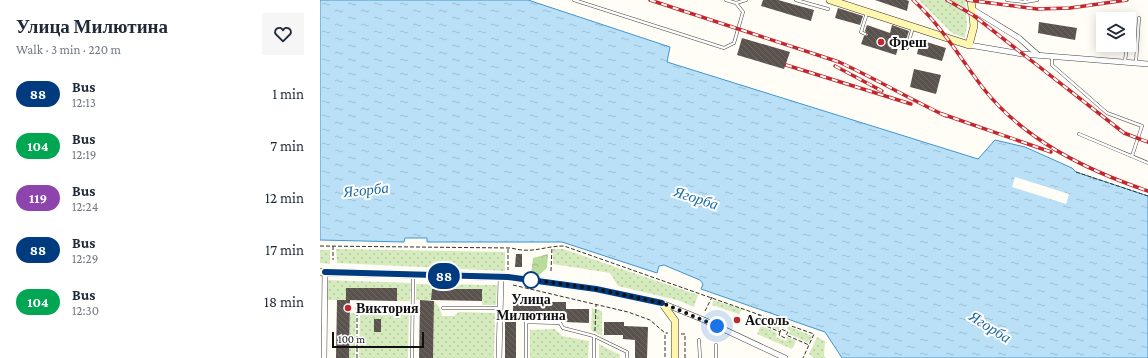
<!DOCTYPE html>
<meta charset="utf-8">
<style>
body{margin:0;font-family:"Crimson Pro",serif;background:#f6f6f7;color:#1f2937;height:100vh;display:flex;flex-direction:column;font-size:15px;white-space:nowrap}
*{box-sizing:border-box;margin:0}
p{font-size:13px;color:#747a83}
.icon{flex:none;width:22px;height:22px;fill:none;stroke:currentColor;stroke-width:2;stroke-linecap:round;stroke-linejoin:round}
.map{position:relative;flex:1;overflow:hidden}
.side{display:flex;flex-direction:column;background:#fff;width:320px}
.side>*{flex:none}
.badge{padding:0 8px;border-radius:13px;font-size:14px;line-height:26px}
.fabs{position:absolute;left:776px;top:12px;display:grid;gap:8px}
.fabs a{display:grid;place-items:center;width:40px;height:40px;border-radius:0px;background:#fff;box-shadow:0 2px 10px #0003;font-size:20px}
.scale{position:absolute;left:12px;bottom:10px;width:92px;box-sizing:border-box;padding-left:4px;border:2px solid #111;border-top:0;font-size:11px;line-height:14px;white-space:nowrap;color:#111;-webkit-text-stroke:3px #fff;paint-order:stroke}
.you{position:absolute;width:20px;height:20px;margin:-10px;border:3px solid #fff;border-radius:50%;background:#1a73e8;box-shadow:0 0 0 6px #1a73e833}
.map>.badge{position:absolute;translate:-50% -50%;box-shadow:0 0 0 2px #fff}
.round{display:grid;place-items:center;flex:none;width:42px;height:42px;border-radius:0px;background:#f6f6f7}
.headline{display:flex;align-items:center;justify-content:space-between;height:68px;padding:0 16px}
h1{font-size:19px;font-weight:800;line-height:30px}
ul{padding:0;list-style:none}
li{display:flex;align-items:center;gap:12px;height:52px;padding:0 16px}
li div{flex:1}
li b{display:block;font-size:15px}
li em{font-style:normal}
li .badge{min-width:44px;font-weight:700;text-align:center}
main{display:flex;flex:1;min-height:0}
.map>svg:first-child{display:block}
</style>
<main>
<section class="side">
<div class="headline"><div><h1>Улица Милютина</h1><p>Walk · 3 min · 220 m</p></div><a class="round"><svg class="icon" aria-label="heart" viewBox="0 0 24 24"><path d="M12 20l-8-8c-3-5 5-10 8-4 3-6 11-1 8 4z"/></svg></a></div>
<ul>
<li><span class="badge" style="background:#003b80;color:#fff">88</span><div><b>Bus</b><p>12:13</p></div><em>1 min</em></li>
<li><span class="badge" style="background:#00a651;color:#fff">104</span><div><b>Bus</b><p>12:19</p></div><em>7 min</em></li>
<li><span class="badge" style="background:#8e44ad;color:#fff">119</span><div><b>Bus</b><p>12:24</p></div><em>12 min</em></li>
<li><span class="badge" style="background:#003b80;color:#fff">88</span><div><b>Bus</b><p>12:29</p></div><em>17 min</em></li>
<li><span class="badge" style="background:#00a651;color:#fff">104</span><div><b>Bus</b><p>12:30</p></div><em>18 min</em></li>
</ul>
</section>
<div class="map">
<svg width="828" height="358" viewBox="0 0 828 358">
<defs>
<pattern id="grass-dots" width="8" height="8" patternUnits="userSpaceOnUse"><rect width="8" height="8" fill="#d5ebbd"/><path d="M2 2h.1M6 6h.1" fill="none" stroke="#b6c8a1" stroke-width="1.8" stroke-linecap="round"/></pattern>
<pattern id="forest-crowns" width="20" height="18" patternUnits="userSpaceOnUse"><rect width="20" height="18" fill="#b9dc9c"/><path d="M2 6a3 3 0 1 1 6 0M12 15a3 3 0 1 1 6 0" fill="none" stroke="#9ebc85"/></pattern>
<pattern id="water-ripples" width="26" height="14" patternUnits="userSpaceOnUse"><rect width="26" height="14" fill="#b9e0f7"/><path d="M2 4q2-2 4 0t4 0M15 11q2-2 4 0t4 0" fill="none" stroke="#9ebfd3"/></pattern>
<pattern id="building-back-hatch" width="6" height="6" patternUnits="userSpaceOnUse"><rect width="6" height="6" fill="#5a524d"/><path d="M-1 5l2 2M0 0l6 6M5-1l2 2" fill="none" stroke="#6d6662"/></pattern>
</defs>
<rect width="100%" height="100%" fill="#fffdf5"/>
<!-- grass -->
<g fill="url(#grass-dots)">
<path d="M599 0H645L647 25 645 38 632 33Z"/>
<path d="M16 249 185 252V271L17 263Z"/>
<path d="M233 249H243L378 295 374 307 357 300 298 286 290 273 233 264Z"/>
<path d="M0 250H10V264L0 263Z"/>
<path d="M7 280 91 283 90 301H77V288H27L26 300H7Z"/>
<path d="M96 284 177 285 176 305H162V289H112L111 300H96Z"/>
<path d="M393 300 422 309 419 314 392 305Z"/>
<path d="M114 301 120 308 122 316H134L139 312 175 313 174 358H113Z"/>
<path d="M272 308 282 311V336L271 330Z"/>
<path d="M40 312 89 313 88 358H39Z"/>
<path d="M30 313H36L35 358H29Z"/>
<path d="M441 318 465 325 464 328 460 327 459 330 441 323Z"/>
<path d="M441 325 457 333 456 337 466 341 467 337 476 341 472 349 437 334Z"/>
<path d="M468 326 492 336 490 341 487 342 469 334 470 331 467 329Z"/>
<path d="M235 329 242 336 269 341 268 358H210V330Z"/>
<path d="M497 337 505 341 504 356 506 358H494L489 354Z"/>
<path d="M279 344 300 355V358H279Z"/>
</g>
<!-- forest -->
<path fill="url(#forest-crowns)" d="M228 254 227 268 218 276 211 275 213 258Z"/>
<!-- water -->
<path fill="url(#water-ripples)" stroke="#3f96cf" d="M0 0H208L350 47 347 62 658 159 675 140 705 147 752 168 756 172 828 196V358H522L505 332 381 289 383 284 380 280 344 265 339 266 337 273 242 242H107V238H85L84 242 0 240Z"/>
<!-- pier -->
<path fill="#fffdf5" d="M695 177 749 194 746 204 692 187Z"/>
<!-- building -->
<g fill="url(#building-back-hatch)">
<path d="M443 0H458L494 10 491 21 441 6Z"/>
<path d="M555 0H586L589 1 587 11Z"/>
<path d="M518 8 543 16 540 25 515 18Z"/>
<path d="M809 16H815L813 44H809Z"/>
<path d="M719 22 757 28 755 40 718 33Z"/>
<path d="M547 25 570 33 572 25 589 31 586 40 581 38 580 43 577 44 578 48 576 55 541 44 544 36 548 35 545 31Z"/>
<path d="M422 38 470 52 464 69 417 55Z"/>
<path d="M600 40 626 48 622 61 597 54Z"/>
<path d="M594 69 621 75 616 94 590 87Z"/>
<path d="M196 254H202V267H195Z"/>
<path d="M26 288H77V301L26 300Z"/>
<path d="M112 289H162V301L111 300Z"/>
<path d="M17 300H30L29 358H16Z"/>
<path d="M100 300 114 301 113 358H99Z"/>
<path d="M193 302H246V309H269V323L245 322 246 316H196V358H185V313H193Z"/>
<rect x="54" y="319" width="7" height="13"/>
<path d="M284 322H304V326L328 327 327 358H315V340L303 339V335H284Z"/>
</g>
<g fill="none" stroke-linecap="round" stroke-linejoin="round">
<defs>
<g id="lane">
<path d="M254 0 404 48 414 43 423 12 416 3 406 0"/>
<path d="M476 0 508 9"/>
<path d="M687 0 705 2V0"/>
<path d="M705 2 717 0"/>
<path d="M416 3 426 0"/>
<path d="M545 34 541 32 547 13"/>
<path d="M579 46 587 48 593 27"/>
<path d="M732 57V65L787 113 822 126 812 156"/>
<path d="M805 61 806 53"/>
<path d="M816 62 819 18"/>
<path d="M759 134 828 163"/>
<path d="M123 308H180"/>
<path d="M37 309 92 310"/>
<path d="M379 340 380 358"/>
<path d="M92 358 93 276"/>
<path d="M206 358V322L240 323 243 328 274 336"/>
<path d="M274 358V336L307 352V358"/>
<path d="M396 358V345"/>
</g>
<g id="street">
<path d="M652 9 699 38 718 55"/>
<path d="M649 45 702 54 828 64"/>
<path d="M342 303 384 320 465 358"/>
<path d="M4 358 5 272"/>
<path d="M179 358 181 277"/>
</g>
<g id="secondary">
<path d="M510 0 649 45 654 26 651 0"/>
<path d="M0 272 188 277 276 289 342 303 355 321V358"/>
</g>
</defs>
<!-- lane casing -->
<use href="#lane" stroke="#444" stroke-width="3.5"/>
<!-- street casing -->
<use href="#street" stroke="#444" stroke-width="6"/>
<!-- secondary casing -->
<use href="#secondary" stroke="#333" stroke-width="8"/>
<!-- path -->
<g stroke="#333" stroke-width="1" stroke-dasharray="4 2" stroke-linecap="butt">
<path d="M756 172 828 196"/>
<path d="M0 246 191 248C214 254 223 246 244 246L494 334 483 358"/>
<path d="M13 246V260"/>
<path d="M188 249V270"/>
<path d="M231 271 232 247"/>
<path d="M193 285 308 312 330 320 345 333H348"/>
<path d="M385 311 392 297"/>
<path d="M439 314V323L460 332 461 329 468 332 466 335 489 345"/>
<path d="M275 331 276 305"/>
<path d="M460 332 459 335 465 338 466 336"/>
<path d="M361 334H365V358"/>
<path d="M345 335V358"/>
<path d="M37 358V314"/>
</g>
<!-- lane -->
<use href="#lane" stroke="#fff" stroke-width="2.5"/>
<!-- street -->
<use href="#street" stroke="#fff" stroke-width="5"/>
<!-- secondary -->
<use href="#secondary" stroke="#fff6b0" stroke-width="7"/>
<defs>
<g id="rail">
<path d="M330 0 519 62C556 79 590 99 626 116"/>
<path d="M593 0C621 25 640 58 663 88 704 140 766 170 828 191"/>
<path d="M627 0 653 15 804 133 828 142"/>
<path d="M647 0 717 9 750 8 807 0"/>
<path d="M466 65 591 104"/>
<path d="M515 66 562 91"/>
<path d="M622 114 731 152"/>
</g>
</defs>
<!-- rail casing -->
<use href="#rail" stroke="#c4262e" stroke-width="3.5"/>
<!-- rail -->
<use href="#rail" stroke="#fff" stroke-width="2" stroke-dasharray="6" stroke-linecap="butt"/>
</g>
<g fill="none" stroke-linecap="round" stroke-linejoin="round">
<defs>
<path id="line" d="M5 272 188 277 276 289 342 303"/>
</defs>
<!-- line casing -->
<use href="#line" stroke="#fff" stroke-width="9"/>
<!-- line -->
<use href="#line" stroke="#003b80" stroke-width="6"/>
<!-- walk -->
<path stroke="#111" stroke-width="4" stroke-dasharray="0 7.2" d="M211 280 208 279 276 289 342 303 397 326"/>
</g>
<!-- markers -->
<g fill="#c4262e" stroke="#fff" stroke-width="1.5">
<circle cx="561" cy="42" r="4"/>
<circle cx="28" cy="308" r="4"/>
<circle cx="417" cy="320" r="4"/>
</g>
<circle fill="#fff" stroke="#003b80" stroke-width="2" cx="211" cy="280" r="8"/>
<g text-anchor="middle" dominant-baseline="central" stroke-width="4" stroke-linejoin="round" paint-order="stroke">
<!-- poi labels -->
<g font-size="14" font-weight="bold" fill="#111" stroke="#fff" text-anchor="start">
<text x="569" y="42">Фреш</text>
<text x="36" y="308">Виктория</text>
<text x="425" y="320">Ассоль</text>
</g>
<!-- stop labels -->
<g font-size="14" font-weight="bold" fill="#111" stroke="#fff">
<text x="211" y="299">Улица<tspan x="211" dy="16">Милютина</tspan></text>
</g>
<!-- water labels -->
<g font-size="15" font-style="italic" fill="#1768a6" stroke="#fff">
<text transform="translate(46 190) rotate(-6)">Ягорба</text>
<text transform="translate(376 198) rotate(18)">Ягорба</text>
<text transform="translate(670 327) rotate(32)">Ягорба</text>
</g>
</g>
</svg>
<div class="fabs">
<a><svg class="icon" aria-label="layers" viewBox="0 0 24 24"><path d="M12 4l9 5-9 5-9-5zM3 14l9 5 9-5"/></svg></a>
</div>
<div class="scale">100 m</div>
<div class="you" style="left:397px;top:326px"></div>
<b class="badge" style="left:124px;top:276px;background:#003b80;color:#fff">88</b>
</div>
</main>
